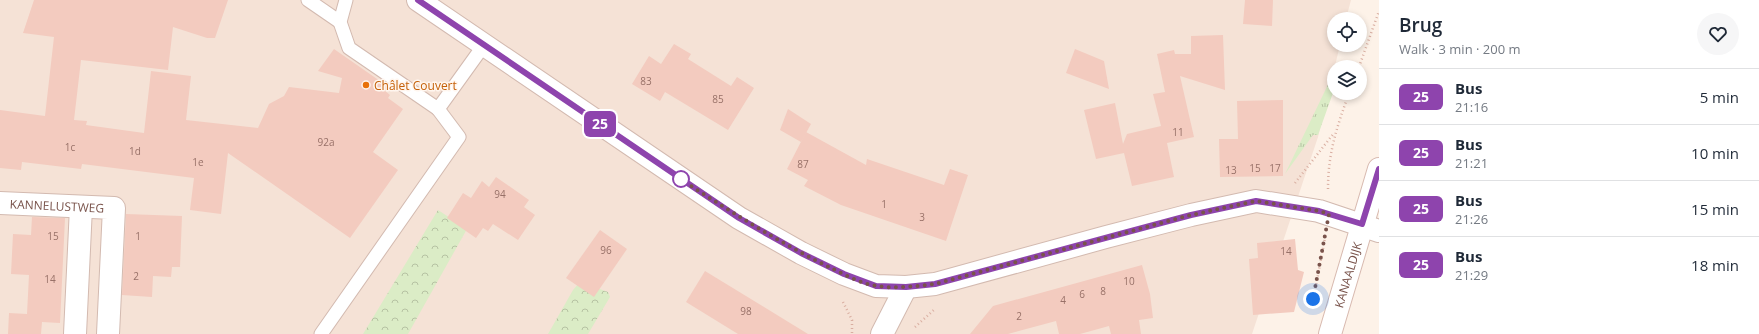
<!DOCTYPE html>
<meta charset="utf-8">
<style>
body{margin:0;font-family:"Open Sans",sans-serif;background:#f6f6f7;color:#1f2937;height:100vh;display:flex;flex-direction:column;font-size:15px;white-space:nowrap}
*{box-sizing:border-box;margin:0}
p{font-size:13px;color:#747a83}
.icon{flex:none;width:22px;height:22px;fill:none;stroke:currentColor;stroke-width:2;stroke-linecap:round;stroke-linejoin:round}
.map{position:relative;flex:1;overflow:hidden}
.sheet{display:flex;flex-direction:column;background:#fff;width:380px}
.sheet>*{flex:none}
.badge{padding:0 8px;border-radius:6px;font-size:14px;line-height:26px}
.buttons{position:absolute;left:1327px;top:12px;display:grid;gap:8px}
.buttons a{display:grid;place-items:center;width:40px;height:40px;border-radius:50%;background:#fff;box-shadow:0 2px 6px #0003;font-size:20px}
.you{position:absolute;width:20px;height:20px;margin:-10px;border:3px solid #fff;border-radius:50%;background:#1a73e8;box-shadow:0 0 0 6px #1a73e833}
.map>.badge{position:absolute;translate:-50% -50%;box-shadow:0 0 0 2px #fff}
.round{display:grid;place-items:center;flex:none;width:42px;height:42px;border-radius:21px;background:#f6f6f7}
.headline{display:flex;align-items:center;justify-content:space-between;height:68px;padding:0 20px}
h1{font-size:19px;font-weight:600;line-height:30px}
ul{padding:0;list-style:none}
li{display:flex;align-items:center;gap:12px;height:56px;padding:0 20px;border-top:1px solid #e0e1e3}
li div{flex:1}
li b{display:block;font-size:15px}
li em{font-style:normal}
li .badge{min-width:44px;font-weight:700;text-align:center}
main{display:flex;flex:1;min-height:0}
.map>svg:first-child{display:block}
</style>
<main>
<div class="map">
<svg width="1379" height="334" viewBox="0 0 1379 334">
<defs>
<pattern id="grass-tufts" width="24" height="20" patternUnits="userSpaceOnUse"><rect width="24" height="20" fill="#dbecc6"/><path d="M3 7l-1-3M5 7V3M7 7l1-3M15 17l-1-3M17 17v-4M19 17l1-3" fill="none" stroke="#b6c2a3"/></pattern>
<pattern id="forest-crowns" width="20" height="18" patternUnits="userSpaceOnUse"><rect width="20" height="18" fill="#dbecc6"/><path d="M2 6a3 3 0 1 1 6 0M12 15a3 3 0 1 1 6 0" fill="none" stroke="#b6c2a3"/></pattern>
</defs>
<rect width="100%" height="100%" fill="#fdf2e8"/>
<!-- residential -->
<path fill="#f5e2d6" d="M0 0H1351L1346 19H1334V45H1340L1318 137 1252 334H0Z"/>
<!-- grass -->
<path fill="url(#grass-tufts)" d="M1334 72V90L1318 135H1313L1285 174Z"/>
<!-- forest -->
<g fill="url(#forest-crowns)">
<path d="M438 210 467 229 408 334H363Z"/>
<path d="M580 282 608 292 610 297 588 334H548L573 290Z"/>
</g>
<!-- building -->
<g fill="#f3cbbf">
<path d="M34 0H228L215 38H207L173 27 168 70 81 60 74 120 87 121 86 125 144 133 151 71 191 76 186 120 258 128 269 104 284 96 289 87 339 93 342 78 318 71 334 49 390 88 388 91 384 90 390 95 388 98 403 109 373 152 398 170 350 238 228 153 221 214 190 210 194 178 82 164 81 169 22 162 21 170 0 168V110L45 116 54 37 23 33Z"/>
<path d="M1245 0H1273L1272 26 1243 24Z"/>
<path d="M1223 35 1225 90 1180 76 1194 137 1167 143 1174 177 1132 186 1124 153 1096 159 1084 110 1115 103 1123 144 1127 134 1161 126 1153 94 1165 92 1157 54 1174 50 1175 54H1191V36Z"/>
<path d="M674 44 691 54 688 59 731 86 737 77 754 88 728 130 665 92 660 101 632 84 649 56 661 64Z"/>
<path d="M1075 49 1104 61 1109 89 1066 73Z"/>
<path d="M1283 100V176L1220 177 1219 139H1238L1237 101Z"/>
<path d="M788 109 811 124 801 142 780 130Z"/>
<path d="M806 132 866 165 867 159 944 185 950 169 968 175 946 241 841 205 804 186 808 180 787 169Z"/>
<path d="M496 177 529 200 524 207 535 215 518 240 493 224 488 231 483 228 476 238 447 218 463 193 471 198 482 181 489 187Z"/>
<path d="M126 214 182 216 180 267H172L171 277 153 276 152 297 122 295Z"/>
<path d="M32 217 65 218 60 323 42 322 41 334H8L9 313 27 314 29 275 11 274 13 234 31 235Z"/>
<path d="M600 230 627 249 594 297 566 278Z"/>
<path d="M1295 239 1298 270 1304 272 1294 312 1253 315 1249 259 1258 258 1257 243Z"/>
<path d="M1142 265 1150 294 1153 318 1139 320 1141 334H1111L1109 326 1080 334H1059L1056 321 1008 334H970L993 306Z"/>
<path d="M705 271 808 334H738L686 302Z"/>
</g>
<g fill="none" stroke-linecap="round" stroke-linejoin="round">
<defs>
<g id="service">
<path d="M308 0 340 22"/>
<path d="M346 0 340 22 349 48 438 109 484 45"/>
<path d="M321 334 459 137 438 109"/>
</g>
<g id="minor">
<path id="s1" d="M0 203 114 208 108 334"/>
<path d="M75 334 81 207"/>
</g>
<g id="tertiary">
<path d="M418 0 739 218 801 253 844 274 876 286 906 287 935 284 1106 237 1191 215 1256 201 1319 211 1379 231"/>
<path d="M882 334 906 287"/>
</g>
<g id="secondary">
<path id="s2" d="M1330 334 1379 169"/>
</g>
</defs>
<!-- service casing -->
<use href="#service" stroke="#d3bab0" stroke-width="15"/>
<!-- minor casing -->
<use href="#minor" stroke="#d3bab0" stroke-width="24"/>
<!-- tertiary casing -->
<use href="#tertiary" stroke="#d3bab0" stroke-width="24"/>
<!-- secondary casing -->
<use href="#secondary" stroke="#d8bab0" stroke-width="24"/>
<!-- path -->
<g stroke="#d9aea1" stroke-width="2.5" stroke-dasharray="1 3" stroke-linecap="butt">
<path d="M1359 67 1379 11"/>
<path d="M1295 183 1334 133"/>
<path d="M1328 189C1328 152 1337 127 1349 93"/>
<path d="M1314 296 1325 238"/>
<path d="M843 302 852 320V334"/>
<path d="M915 327 935 309"/>
</g>
<!-- service -->
<use href="#service" stroke="#fff" stroke-width="13"/>
<!-- minor -->
<use href="#minor" stroke="#fff" stroke-width="22"/>
<!-- tertiary -->
<use href="#tertiary" stroke="#fff" stroke-width="22"/>
<!-- secondary -->
<use href="#secondary" stroke="#fff" stroke-width="22"/>
</g>
<g fill="none" stroke-linecap="round" stroke-linejoin="round">
<defs>
<path id="line" d="M418 0 739 218 801 253 844 274 876 286 906 287 935 284 1120 234 1191 215 1256 201 1319 211 1362 224 1379 169"/>
</defs>
<!-- line casing -->
<use href="#line" stroke="#fff" stroke-width="9"/>
<!-- line -->
<use href="#line" stroke="#8e44ad" stroke-width="6"/>
<!-- walk -->
<path stroke="#79534b" stroke-width="4" stroke-dasharray="0 7.2" d="M681 179 677 177C727 209 776 241 829 267 844 274 861 284 877 286 896 289 916 286 935 284L1120 234 1191 215 1256 201 1319 211 1329 214 1313 299"/>
</g>
<!-- markers -->
<circle fill="#e8710a" stroke="#fff6ef" stroke-width="1.5" cx="366" cy="85" r="4"/>
<circle fill="#fff" stroke="#8e44ad" stroke-width="2" cx="681" cy="179" r="8"/>
<g text-anchor="middle" dominant-baseline="central" stroke-width="3" stroke-linejoin="round" paint-order="stroke">
<!-- number labels -->
<g font-size="10" fill="#987168">
<text x="646" y="81">83</text>
<text x="718" y="99">85</text>
<text x="1178" y="132">11</text>
<text x="326" y="142">92a</text>
<text x="70" y="147">1c</text>
<text x="135" y="151">1d</text>
<text x="198" y="162">1e</text>
<text x="803" y="164">87</text>
<text x="1255" y="168">15</text>
<text x="1275" y="168">17</text>
<text x="1231" y="170">13</text>
<text x="500" y="194">94</text>
<text x="884" y="204">1</text>
<text x="922" y="217">3</text>
<text x="53" y="236">15</text>
<text x="138" y="236">1</text>
<text x="606" y="250">96</text>
<text x="1286" y="251">14</text>
<text x="136" y="276">2</text>
<text x="50" y="279">14</text>
<text x="1129" y="281">10</text>
<text x="1103" y="291">8</text>
<text x="1082" y="294">6</text>
<text x="1063" y="300">4</text>
<text x="746" y="311">98</text>
<text x="1019" y="316">2</text>
</g>
<!-- food labels -->
<g font-size="12" fill="#c56008" stroke="#fff6ef" text-anchor="start">
<text x="374" y="85">Châlet Couvert</text>
</g>
<!-- street labels -->
<g font-size="12" fill="#79534b" stroke="#fff6ef">
<text stroke="none"><textPath href="#s1" startOffset="57">KANNELUSTWEG</textPath></text>
<text stroke="none"><textPath href="#s2" startOffset="62">KANAALDIJK</textPath></text>
</g>
</g>
</svg>
<div class="buttons">
<a><svg class="icon" aria-label="locate" viewBox="0 0 24 24"><circle cx="12" cy="12" r="6"/><path d="M12 2v4M12 18v4M2 12h4M18 12h4"/></svg></a>
<a><svg class="icon" aria-label="layers" viewBox="0 0 24 24"><path d="M12 4l9 5-9 5-9-5zM3 14l9 5 9-5"/></svg></a>
</div>
<div class="you" style="left:1313px;top:299px"></div>
<b class="badge" style="left:600px;top:124px;background:#8e44ad;color:#fff">25</b>
</div>
<section class="sheet">
<div class="headline"><div><h1>Brug</h1><p>Walk · 3 min · 200 m</p></div><a class="round"><svg class="icon" aria-label="heart" viewBox="0 0 24 24"><path d="M12 20l-8-8c-3-5 5-10 8-4 3-6 11-1 8 4z"/></svg></a></div>
<ul>
<li><span class="badge" style="background:#8e44ad;color:#fff">25</span><div><b>Bus</b><p>21:16</p></div><em>5 min</em></li>
<li><span class="badge" style="background:#8e44ad;color:#fff">25</span><div><b>Bus</b><p>21:21</p></div><em>10 min</em></li>
<li><span class="badge" style="background:#8e44ad;color:#fff">25</span><div><b>Bus</b><p>21:26</p></div><em>15 min</em></li>
<li><span class="badge" style="background:#8e44ad;color:#fff">25</span><div><b>Bus</b><p>21:29</p></div><em>18 min</em></li>
</ul>
</section>
</main>
